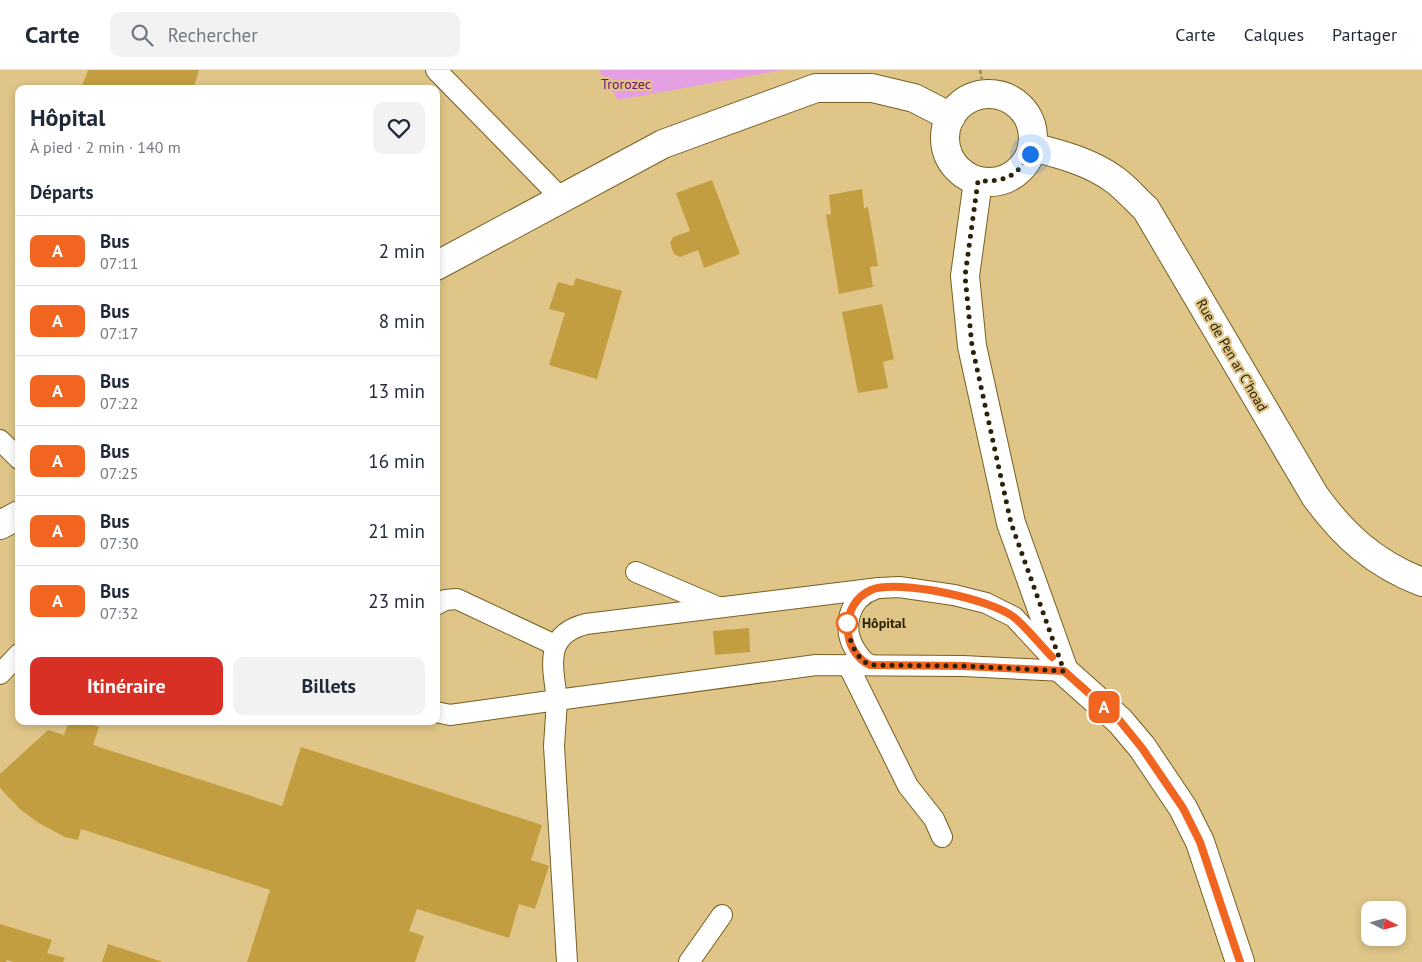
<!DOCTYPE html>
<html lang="fr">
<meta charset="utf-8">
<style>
body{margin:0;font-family:"PT Sans",sans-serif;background:#f2f2f3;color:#1f2937;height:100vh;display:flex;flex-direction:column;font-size:19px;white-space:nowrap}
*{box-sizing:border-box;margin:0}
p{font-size:16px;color:#747a83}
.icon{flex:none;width:28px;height:28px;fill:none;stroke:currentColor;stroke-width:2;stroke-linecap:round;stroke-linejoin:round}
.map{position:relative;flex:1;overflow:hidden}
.side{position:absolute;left:15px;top:15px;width:425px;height:640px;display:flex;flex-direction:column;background:#fff;border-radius:10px;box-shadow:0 2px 8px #0003}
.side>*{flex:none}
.badge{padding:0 10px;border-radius:8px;font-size:18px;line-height:32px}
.needle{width:32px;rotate:96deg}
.tools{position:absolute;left:1361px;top:831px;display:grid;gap:10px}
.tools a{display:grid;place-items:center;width:45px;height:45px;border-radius:10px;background:#fff;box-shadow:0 2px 8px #0003;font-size:25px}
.you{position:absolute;width:25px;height:25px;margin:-12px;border:4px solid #fff;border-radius:50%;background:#1a73e8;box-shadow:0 0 0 8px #1a73e833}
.map>.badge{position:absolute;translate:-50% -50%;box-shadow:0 0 0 2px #fff}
h2{padding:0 15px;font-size:19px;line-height:45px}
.round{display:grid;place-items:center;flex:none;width:52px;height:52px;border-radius:10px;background:#f2f2f3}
.overview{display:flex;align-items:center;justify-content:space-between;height:85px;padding:0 15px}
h1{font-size:24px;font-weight:800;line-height:38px}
.button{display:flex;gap:10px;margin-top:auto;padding:10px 15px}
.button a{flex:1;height:58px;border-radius:10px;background:#d93025;color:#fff;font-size:20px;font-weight:800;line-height:58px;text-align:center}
.button a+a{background:#f2f2f3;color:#1f2937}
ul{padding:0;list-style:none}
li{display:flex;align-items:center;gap:15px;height:70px;padding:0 15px;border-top:1px solid #e0e1e3}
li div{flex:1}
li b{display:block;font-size:19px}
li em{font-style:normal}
li .badge{min-width:55px;font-weight:700;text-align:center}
header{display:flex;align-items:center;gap:30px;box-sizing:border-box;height:70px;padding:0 25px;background:#fff;border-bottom:1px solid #e0e1e3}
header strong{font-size:24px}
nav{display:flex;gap:28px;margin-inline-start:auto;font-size:18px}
.search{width:350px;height:45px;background:#f2f2f3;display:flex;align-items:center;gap:12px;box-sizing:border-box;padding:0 18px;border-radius:10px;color:#747a83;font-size:19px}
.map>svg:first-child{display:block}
</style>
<header>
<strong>Carte</strong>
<div class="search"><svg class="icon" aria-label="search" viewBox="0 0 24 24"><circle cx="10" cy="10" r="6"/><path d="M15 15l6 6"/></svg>Rechercher</div>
<nav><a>Carte</a><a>Calques</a><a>Partager</a></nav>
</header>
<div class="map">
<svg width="1422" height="892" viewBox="0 0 1422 892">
<rect width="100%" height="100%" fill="#dfc588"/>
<!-- green -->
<path fill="#e49fe3" d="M599 0H783L618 30Z"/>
<!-- building -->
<g fill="#c39e40">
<path d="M88 0H199L193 19H81Z"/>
<path d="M712 110 740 184 704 198 698 180 680 187 674 184 670 173 673 167 690 161 676 123Z"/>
<path d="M862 119 864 138 868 137 878 196 870 197 873 217 839 224 826 145 831 144 829 125Z"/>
<path d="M576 208 622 221 597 309 549 295 565 243 549 239 558 212 573 216Z"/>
<path d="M882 234 894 289 883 292 888 318 858 323 842 242Z"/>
<path d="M749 558 750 582 715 585 713 561Z"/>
<path d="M69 651H83L99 657 93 675 282 736 301 677 542 755 531 790 549 796 535 839 519 834 509 868 417 839 409 861 424 866 415 892H247L270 820 81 759 78 770 65 767 37 752 20 739 0 718V704L48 660 64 665Z"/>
<path d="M0 854 52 870 47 883 65 888 63 892H13L7 890 6 892H0Z"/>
<path d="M108 874 163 892H102Z"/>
</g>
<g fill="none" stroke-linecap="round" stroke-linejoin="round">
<defs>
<g id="service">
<path d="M436 0 562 129"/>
<path d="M0 370 19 389"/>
<path d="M636 502 718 537"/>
<path d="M899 517 954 525 986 533 1014 547 1064 601 963 596 816 595 557 630C553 596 543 565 586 554L879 518Z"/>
<path d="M436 535 445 530 457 529 555 575"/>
<path d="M848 595 908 716 934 749 942 767"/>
<path d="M870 595C863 592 860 587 856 581 841 559 848 528 875 519"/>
<path d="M0 604 19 584"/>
<path d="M436 642 450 645 557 630 554 676 567 892"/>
<path d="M689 892 722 845"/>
</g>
<g id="minor">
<circle cx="989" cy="68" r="44"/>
<path d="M1032 77C1060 84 1091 92 1115 110 1126 118 1136 130 1146 139L1315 426C1344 466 1375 494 1422 512"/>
<path d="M978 111 965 206 972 276 1011 453 1064 601 1120 651 1142 677 1183 738 1200 772 1240 892"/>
<path d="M436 196 663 74 816 18H872L914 28 951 47"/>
<path d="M0 455 19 445"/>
</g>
</defs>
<!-- service casing -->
<use href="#service" stroke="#775f22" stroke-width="22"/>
<!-- minor casing -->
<use href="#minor" stroke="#775f22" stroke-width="30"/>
<!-- path -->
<path stroke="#a99461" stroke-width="3" stroke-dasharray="4 2.5" stroke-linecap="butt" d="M980 0 985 25"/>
<!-- service -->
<use href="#service" stroke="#fff" stroke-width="20"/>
<!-- minor -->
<use href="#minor" stroke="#fff" stroke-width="28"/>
</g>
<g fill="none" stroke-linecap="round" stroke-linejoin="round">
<defs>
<path id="line" d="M1052 587C1040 575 1028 559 1015 548 992 529 898 509 871 520 839 534 841 582 870 595L963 596 1064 601 1120 651 1142 678 1183 738 1200 772 1240 892"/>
</defs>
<!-- line casing -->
<use href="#line" stroke="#fff" stroke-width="11"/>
<!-- line -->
<use href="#line" stroke="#f26521" stroke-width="8"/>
<!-- walk -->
<path stroke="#2c2208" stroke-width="5" stroke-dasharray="0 9" d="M847 553C849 568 854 588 870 595L963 596 1064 601 1011 453 972 276 965 206 978 111C1005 112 1016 107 1030 84"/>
</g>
<!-- markers -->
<circle fill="#fff" stroke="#f26521" stroke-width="2.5" cx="847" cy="553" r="10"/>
<g text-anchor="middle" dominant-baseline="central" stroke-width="4.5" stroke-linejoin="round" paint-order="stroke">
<!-- park labels -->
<g font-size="14" fill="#780d7a" stroke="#dfc588">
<text x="626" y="14">Trorozec</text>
</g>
<!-- street labels -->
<g font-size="14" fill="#2c2208" stroke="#dfc588">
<text transform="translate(1232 285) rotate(60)">Rue de Pen ar C'hoad</text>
</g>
<!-- stop labels -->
<g font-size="14" font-weight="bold" fill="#2c2208" stroke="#dfc588" text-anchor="start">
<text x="862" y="553">Hôpital</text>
</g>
</g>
</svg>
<div class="tools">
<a><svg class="needle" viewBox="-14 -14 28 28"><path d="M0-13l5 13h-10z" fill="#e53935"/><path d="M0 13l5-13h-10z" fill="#747a83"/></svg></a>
</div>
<div class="you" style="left:1030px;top:84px"></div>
<b class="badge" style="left:1104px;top:637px;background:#f26521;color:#fff">A</b>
<section class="side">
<div class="overview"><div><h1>Hôpital</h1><p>À pied · 2 min · 140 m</p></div><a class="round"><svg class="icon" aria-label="heart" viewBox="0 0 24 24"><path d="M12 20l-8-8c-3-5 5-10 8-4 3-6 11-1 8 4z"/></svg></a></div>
<h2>Départs</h2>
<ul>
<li><span class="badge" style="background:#f26521;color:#fff">A</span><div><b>Bus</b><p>07:11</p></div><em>2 min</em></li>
<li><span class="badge" style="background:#f26521;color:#fff">A</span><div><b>Bus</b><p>07:17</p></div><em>8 min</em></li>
<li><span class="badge" style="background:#f26521;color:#fff">A</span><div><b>Bus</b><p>07:22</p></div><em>13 min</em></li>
<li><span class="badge" style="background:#f26521;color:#fff">A</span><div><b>Bus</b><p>07:25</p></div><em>16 min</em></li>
<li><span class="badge" style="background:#f26521;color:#fff">A</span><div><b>Bus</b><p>07:30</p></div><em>21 min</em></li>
<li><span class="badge" style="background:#f26521;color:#fff">A</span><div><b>Bus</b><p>07:32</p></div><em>23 min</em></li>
</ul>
<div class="button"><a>Itinéraire</a><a>Billets</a></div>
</section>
</div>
